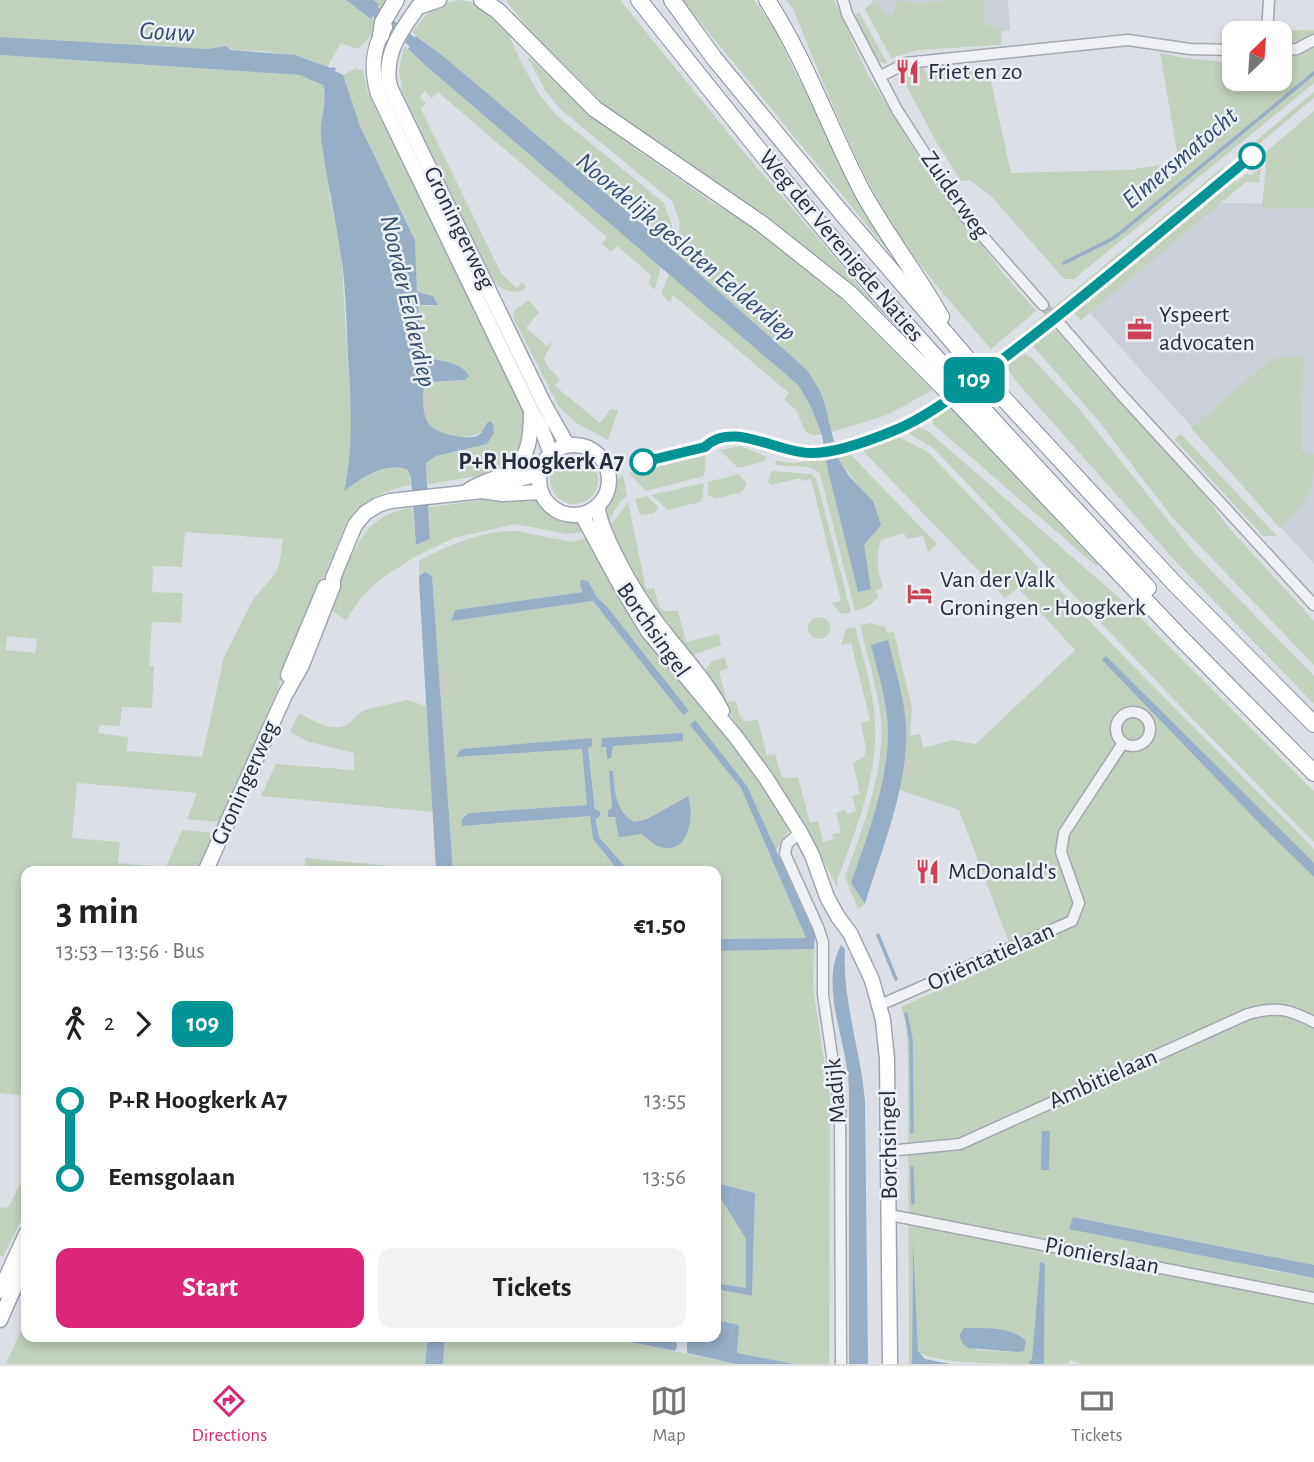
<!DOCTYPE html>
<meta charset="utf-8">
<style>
body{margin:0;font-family:"Alegreya Sans",sans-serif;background:#f2f2f2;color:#222;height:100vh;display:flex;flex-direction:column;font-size:26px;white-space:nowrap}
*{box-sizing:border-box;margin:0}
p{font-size:23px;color:#767676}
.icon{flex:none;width:38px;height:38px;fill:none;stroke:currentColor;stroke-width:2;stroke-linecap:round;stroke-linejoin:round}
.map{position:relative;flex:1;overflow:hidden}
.sheet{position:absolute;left:21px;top:866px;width:700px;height:476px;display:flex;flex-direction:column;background:#fff;border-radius:14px;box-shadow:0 4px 10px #0003}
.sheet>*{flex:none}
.badge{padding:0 14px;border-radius:10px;font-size:24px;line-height:46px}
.needle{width:46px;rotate:25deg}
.tools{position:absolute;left:1222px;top:21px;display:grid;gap:14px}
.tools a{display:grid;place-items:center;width:70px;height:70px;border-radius:14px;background:#fff;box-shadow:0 4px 10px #0003;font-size:35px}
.map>.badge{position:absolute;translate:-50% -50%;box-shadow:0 0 0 4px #fff}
.legs{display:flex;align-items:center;gap:10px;height:77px;padding:0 35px;font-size:23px}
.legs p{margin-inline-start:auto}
.head{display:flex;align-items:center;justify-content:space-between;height:119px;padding:0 35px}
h1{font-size:38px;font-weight:600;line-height:52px}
.cta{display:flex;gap:14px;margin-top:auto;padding:14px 35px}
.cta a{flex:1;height:80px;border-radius:14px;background:#db2777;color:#fff;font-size:28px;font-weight:600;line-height:80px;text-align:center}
.cta a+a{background:#f2f2f2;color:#222}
ul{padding:0 35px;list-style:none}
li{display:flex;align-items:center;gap:24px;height:77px;font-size:26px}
li i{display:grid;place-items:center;width:10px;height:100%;margin:0 9px;background:currentColor}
li i::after{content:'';width:18px;height:18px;margin:-9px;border:5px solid;border-radius:50%;background:#fff}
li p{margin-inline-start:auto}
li:first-child i{background:linear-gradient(#0000 50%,currentColor 0)}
li:last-child i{background:linear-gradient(currentColor 50%,#0000 0)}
.menu{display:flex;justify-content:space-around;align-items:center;height:98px;border-top:2px solid #e0e0e0;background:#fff;font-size:19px;color:#767676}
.menu a{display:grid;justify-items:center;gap:4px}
.menu .selected{color:#db2777}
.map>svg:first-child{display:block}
</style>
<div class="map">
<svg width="1314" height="1364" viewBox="0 0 1314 1364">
<rect width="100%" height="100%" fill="#dce0e6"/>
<!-- built -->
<g fill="#cbcfd8">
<path d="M871 0H1008L1010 30 1000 32 897 26 881 15Z"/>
<path d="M1215 203 1314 204V564L1089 312Z"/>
</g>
<!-- green -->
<g fill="#c2d0be" fill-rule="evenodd">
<path d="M0 0H346L370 18 373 0H392C381 16 373 37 358 49L341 43 327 67C308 57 282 53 260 51 249 50 236 53 226 46L208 49 0 37Z"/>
<path d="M460 0 478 3 501 18 524 68 540 95 556 115 664 203 672 226 671 241 668 246 443 56 412 32C428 12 433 4 460 0Z"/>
<path d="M506 0H620L746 155 885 316 880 317 593 98 539 44Z"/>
<path d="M682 0H754L775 28 793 68 895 255 893 257Z"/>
<path d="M786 0H834L866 71 937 187 1003 273 1036 311 991 349C961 314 929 279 903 241 855 169 826 88 793 9Z"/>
<path d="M951 0H984L983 25 1002 27 1001 45 918 50 891 58 865 9 875 1 892 18 897 1 924 3Z"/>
<path d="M859 12 887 63 886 64 876 60 855 16Z"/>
<path d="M1273 30H1314V34L1299 43 1279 46V33H1273Z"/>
<path d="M404 46 661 266 655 290 649 284 651 275 617 246 611 252 602 244 607 237 438 92 432 98 425 91 420 97 426 103 421 109 501 273 517 288 522 282 526 287C518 296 504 291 495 284L402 91 399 69Z"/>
<path d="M1314 46V83L1074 279H1064L991 196 970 180 961 181 937 143 899 72 921 65 928 75 949 71 989 72 1011 173 1128 170 1168 164 1177 151 1160 53 1185 58 1234 63V79H1279V60Z"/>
<path d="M0 55 301 75 323 85 325 104 320 136 325 152 330 199 341 251 352 430 349 469 344 490C363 480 385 460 408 470L411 485C385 490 361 500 346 523L245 768 220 822 187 819 197 793 77 783 72 838 120 842 118 863 166 867 182 830 215 833 197 871 26 872V1096L0 1093ZM185 532 283 539 279 566 275 574 254 598 224 657 202 757 127 751 128 737 98 733 100 725 120 726 122 707 152 708 154 666H149L152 622 181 623 183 593 152 592 153 566 182 567ZM7 636 37 639 35 653 6 650Z"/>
<path d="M527 56 626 142 710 201 749 225 838 295 933 390 887 415 832 432 825 405 807 370 676 253 680 222 672 201 560 109 545 90Z"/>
<path d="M356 68 363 71 368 94 525 413 527 421 519 453 505 469 478 476 428 484 426 463 435 456 487 444 483 431C469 441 439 438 428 423 423 417 424 409 423 402 423 393 422 388 430 382L465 380 446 361 421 357 418 305 433 306V296L417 292 415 239 360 126 343 75Z"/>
<path d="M1314 92V98L1254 148 1251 145Z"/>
<path d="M1314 111V208L1262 209 1266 163 1261 156Z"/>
<path d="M1223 167 1226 170 1045 321 1008 348 1007 346Z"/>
<path d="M1261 167 1259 183 1246 182 1081 320 1073 312 1233 179 1236 182 1247 173 1250 176Z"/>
<path d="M669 273 798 385 810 405 822 435H812L805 431 796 410 784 400 789 393 673 295 670 302 661 294Z"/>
<path d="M528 300 539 312 526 328 547 346 553 341 544 358 547 366 560 379 555 386 600 423 611 409 618 411 608 440 576 423 559 407 513 317 514 311Z"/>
<path d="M1055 329 1110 392 1115 394 1200 489 1230 529 1314 621V665L1172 517 1097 419 1032 345 1049 331Z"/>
<path d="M1022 353 1031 357 1080 410 1195 554 1314 676V704L1176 562 1015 380 1004 363Z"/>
<path d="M1303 357 1302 453 1314 454C1314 497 1310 498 1280 528L1191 428 1272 358Z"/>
<path d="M945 406 948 409 950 407 1098 564 1096 566 934 425 932 420 934 415Z"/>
<path d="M919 427 929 432 1132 609 1314 791V842L1185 711 933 448 906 432Z"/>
<path d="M1181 434 1277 536H1263L1174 439Z"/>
<path d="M897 436 928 452 1097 629 1314 849V863L1293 844 1266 830 1314 877V1265L1074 1217 1268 1270 1314 1278V1364H1081L1071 1360 1068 1364H1044L1045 1264 1043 1262 1040 1263 1032 1358 1028 1364C1006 1364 929 1364 918 1351L913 1239 912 1364H909L908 1058 906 1022 901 1007 1014 956 959 810 900 790 906 740 872 645C876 666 883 688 886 709 895 766 869 830 851 883L865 904 858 909 845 877C863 826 884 775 881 720 878 689 867 656 860 625L872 623 885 627 887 633 894 632 912 708 910 736 920 734 923 748 952 740 976 744 1075 650 1018 588 1005 598 861 449ZM964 1328 1011 1332 1017 1352 976 1350Z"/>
<path d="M740 446 743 447 767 457 763 462 738 468 720 450Z"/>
<path d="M843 452 850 454 937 544 928 552 923 536 907 539 904 533 881 540C875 557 878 571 883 588L876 590 878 597 869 606 855 611 820 474C807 461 791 470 775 464L776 461 797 463 827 456 863 545 859 487 838 458 837 454Z"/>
<path d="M706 454 704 476 646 491 629 473Z"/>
<circle cx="574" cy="480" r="24"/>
<path d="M772 471 810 474 816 478 851 612 841 614 832 603 841 601 811 479 802 481 800 478 771 485 768 481Z"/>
<path d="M739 474 747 484 742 492 716 499 708 495V482Z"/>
<path d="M623 475 627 496 620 502 609 520 608 516 604 517C606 506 614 479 623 475Z"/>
<path d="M704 483 703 496 700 502 668 510 651 495Z"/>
<path d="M533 496 556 516 584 526 581 529 583 532 567 534 515 524 454 538 418 555 379 580 361 598 346 620 329 609C348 567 358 513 412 508L416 545 430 539 429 507 505 497Z"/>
<path d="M647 496 657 506 658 509 654 513 640 515 635 499Z"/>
<path d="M628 502 646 589 654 588 659 606 663 611H678L686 642 719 634 721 645 693 655 687 653 657 617 609 532 613 530 611 525Z"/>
<path d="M516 531 572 542 587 538 748 763 790 828 776 851 747 786 691 724 741 788 806 938 716 939V872L629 871 599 837 588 747 592 746V738L457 757 582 749 587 805 469 813 462 826 590 816 593 839 617 869 453 871 432 577 425 572 419 576V561C446 546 484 530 516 531ZM588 581 597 597 608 608 683 715 593 601 451 621 455 610 583 592ZM612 771C616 790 615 811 634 822L647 819 687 796 653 843 615 817H609L608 811 612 808Z"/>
<circle cx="819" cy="628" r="11"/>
<path d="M855 627C863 658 874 690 875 723 878 778 855 831 837 881L838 888 810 838 708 680 705 670 712 661 725 658 728 668 719 671 727 702 736 701 740 716 744 721 758 720 767 756 775 754 781 774 784 778 798 777 810 823 818 821 823 842 833 839 832 834 841 832 836 813 845 810 847 814 856 811 852 796 860 794 853 763 864 757 866 749 861 723 870 720 851 643 841 645 846 629Z"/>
<path d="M407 700 426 706 433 812 261 796 276 764 354 770V753L309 742 290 732 299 713C313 720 330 733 346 725 353 722 356 714 363 711 376 706 393 704 407 700Z"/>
<path d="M305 858 436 870V871L305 872Z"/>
<path d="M814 949 813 987 830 1099 829 1364H794L737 1353 738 1325 716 1320V1289L752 1296 755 1193 716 1183V951Z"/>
<path d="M26 1172V1211L3 1257 0 1255V1207L8 1208Z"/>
<path d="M716 1185 720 1197 746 1239V1288L716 1283Z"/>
<path d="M26 1318V1337H428L425 1364H6Z"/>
<path d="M445 1337H605L736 1364H443Z"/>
</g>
<!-- water -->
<g fill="#97aec7">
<path d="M346 0H373L379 4 371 19Z"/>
<path d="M416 36 443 56 668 246 807 370 820 391 825 405 838 458 849 476 873 501 881 525 864 545 871 589 858 592 827 466 822 435 810 405 798 385 424 64 408 49Z"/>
<path d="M0 37 208 49 226 46 231 50 295 55 331 68 332 67 336 68 335 71 343 75 360 126 415 240 417 292 433 296 438 305H418L421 357C437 360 461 361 469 376L465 380 430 382C422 388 423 393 423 402 424 410 424 418 429 424 437 434 465 440 477 436 483 433 484 428 487 423L491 421 494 426 493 434 487 444 436 456 426 463 430 539 416 545 411 479 408 470C386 460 361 479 344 491 353 451 351 413 349 373 346 332 347 290 340 249 334 212 326 175 321 138 319 121 328 103 323 85L300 75 0 55Z"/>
<path d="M425 572 432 576 453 871H436L419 581V576Z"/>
<path d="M581 580 588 581 597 597 608 608 689 711 683 715 593 601 451 621 455 610 583 592 580 584Z"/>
<path d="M888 640C895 668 904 697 906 725 909 786 882 847 865 904L851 883C869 830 895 766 886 709 883 688 876 666 871 645Z"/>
<path d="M1106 656 1314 863V877L1266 830 1102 660Z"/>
<path d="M695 720 747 786 815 936 814 949 716 951V939L806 938 741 788 690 725Z"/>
<path d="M683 733V741L613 746 611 758 607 759 606 747H601L602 738Z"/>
<path d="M592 738V746L588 748 595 809 600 812V816L596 819 599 837 629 871H578L617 869 593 839 590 816 462 826V819L469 813 587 805 582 749 456 757 461 749Z"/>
<path d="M609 771H613C615 790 615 811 634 822L647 819 688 796C694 812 691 851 665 848 656 847 649 840 641 834L619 837 615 817H608V810L612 808Z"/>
<path d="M841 945 845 949C842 1001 861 1051 865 1102L868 1364H849V1102C849 1091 849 1080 847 1069 842 1030 821 983 841 945Z"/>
<path d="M1042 1131H1050L1049 1170H1041Z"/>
<path d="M716 1183 755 1193 752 1296 716 1289V1283L746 1288V1239L720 1197Z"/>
<path d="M1073 1217 1314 1265V1278L1069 1229Z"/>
<path d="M913 1239 918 1351 925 1359 951 1364H912Z"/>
<path d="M1043 1262 1045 1264 1044 1364H1028L1032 1358 1040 1263Z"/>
<path d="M716 1320 739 1325 737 1353 794 1364H736L687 1353V1337H716Z"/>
<path d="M964 1328C983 1328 1012 1326 1026 1341L1024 1351 1017 1352 968 1348 963 1344 959 1336Z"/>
<path d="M428 1337H445L443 1364H425Z"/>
<path d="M605 1337H655L676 1341 677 1347 675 1351Z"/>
</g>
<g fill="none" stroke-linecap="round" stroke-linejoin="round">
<!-- stream -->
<g stroke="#97aec7" stroke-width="3.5">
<path d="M1064 263 1112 239 1124 230 1314 73"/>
<path d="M878 935 896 979"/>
<path d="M906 1014 911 1040 912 1132"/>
<path d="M912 1168 913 1203"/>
</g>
<!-- canal -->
<path stroke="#97aec7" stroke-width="10" d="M371 8 422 50"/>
<!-- minor-tunnel -->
<path stroke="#b8bcc4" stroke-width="10" stroke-dasharray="10 5" stroke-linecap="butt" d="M1043 305 1060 324"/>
<defs>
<g id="minor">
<path d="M843 0 847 14 897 110 965 216 1043 305"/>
<path d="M1267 33 1269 0"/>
<path d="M1279 50 1297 49 1314 40"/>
<path d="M881 76 906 63 1128 40 1190 49 1234 50"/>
<path d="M1060 324 1119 392 1314 605"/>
<circle cx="1133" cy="729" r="17"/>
<path d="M800 832 787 844 785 854 818 927 823 942V995L840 1110 841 1364"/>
<path d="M880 1005 1072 921 1079 903 1061 852 1064 833 1123 743"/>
<path d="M888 1151 960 1144 1248 1014C1275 1006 1289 1009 1314 1022"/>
<path d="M890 1215 1314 1298"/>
</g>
<g id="major">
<path d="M423 0C404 27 382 52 390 87L544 404 565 441 569 445"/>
<path d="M418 7 439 0"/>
<path d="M385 27C372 49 371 70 378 94L531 410 541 427 551 454"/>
<circle cx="574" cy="480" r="35"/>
<path d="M497 485 539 474"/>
<path d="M469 490C481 482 492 480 505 474 530 461 531 436 531 411"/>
<path d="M598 506C598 519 605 531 609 542 624 574 643 606 665 633 685 659 707 682 722 711"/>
<path d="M582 515 620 585 648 631 736 737 766 778 800 832 812 855 827 897 838 917 850 933 872 980 883 1020 887 1059 890 1364"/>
<path d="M288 675 325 587"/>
<path d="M205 872 285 695 302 665 333 586V578L355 525 365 513 378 505 390 501 482 491 503 494 541 492"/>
<path d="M0 1291 26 1234"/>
<path d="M0 1320 26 1261"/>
</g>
<g id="highway">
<path d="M482 0 498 11 595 109 762 224 849 293 941 385 1179 636 1314 773"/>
<path d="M639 0C720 102 801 204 887 303 972 399 1060 493 1148 588"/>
<path d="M672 0 714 58 840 211 971 363 1175 584 1314 724"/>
<path d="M767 0C806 60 829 128 862 191 886 235 917 274 941 317"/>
<path d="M381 35 383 22 396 0"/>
</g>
</defs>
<!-- minor casing -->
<use href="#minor" stroke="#a2a7b0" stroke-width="13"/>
<!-- major casing -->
<use href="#major" stroke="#9ca5b2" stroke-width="17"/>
<!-- highway casing -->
<use href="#highway" stroke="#848e9d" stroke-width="18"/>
<!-- minor -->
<use href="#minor" stroke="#eff1f5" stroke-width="10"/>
<!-- major -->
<use href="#major" stroke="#fff" stroke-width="14"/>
<!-- highway -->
<use href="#highway" stroke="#fff" stroke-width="16"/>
</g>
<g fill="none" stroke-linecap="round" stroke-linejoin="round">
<defs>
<path id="line-1" d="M643 462 705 447C731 420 778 453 810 453 833 454 871 440 893 431 933 415 969 384 1004 358 1089 294 1169 224 1252 156"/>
</defs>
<!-- line-1 casing -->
<use href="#line-1" stroke="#fff" stroke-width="16"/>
<!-- line-1 -->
<use href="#line-1" stroke="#029495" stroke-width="10"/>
</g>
<!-- icons -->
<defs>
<symbol id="restaurant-bare" viewBox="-9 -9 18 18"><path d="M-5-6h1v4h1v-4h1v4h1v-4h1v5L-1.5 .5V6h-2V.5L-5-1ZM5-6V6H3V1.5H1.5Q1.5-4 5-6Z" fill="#cc4155" stroke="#eceff4" stroke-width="2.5" paint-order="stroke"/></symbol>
<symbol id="office-bare" viewBox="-9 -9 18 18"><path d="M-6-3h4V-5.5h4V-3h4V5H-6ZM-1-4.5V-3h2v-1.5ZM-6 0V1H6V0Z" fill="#cc4155" stroke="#eceff4" stroke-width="2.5" paint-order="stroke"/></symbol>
<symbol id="hotel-bare" viewBox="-9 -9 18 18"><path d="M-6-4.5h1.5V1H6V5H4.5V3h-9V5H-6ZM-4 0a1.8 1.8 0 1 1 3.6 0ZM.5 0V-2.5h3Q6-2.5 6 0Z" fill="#cc4155" stroke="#eceff4" stroke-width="2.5" paint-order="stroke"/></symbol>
</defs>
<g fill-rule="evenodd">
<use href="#restaurant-bare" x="890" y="54" width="35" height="35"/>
<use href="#office-bare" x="1122" y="312" width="35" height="35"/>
<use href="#hotel-bare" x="902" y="576" width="35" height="35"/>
<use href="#restaurant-bare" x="910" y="854" width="35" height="35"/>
</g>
<!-- markers -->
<g fill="#fff" stroke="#029495" stroke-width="3.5">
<circle cx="1252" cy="156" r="12"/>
<circle cx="643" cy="462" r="12"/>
</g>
<g text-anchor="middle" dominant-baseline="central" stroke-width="5" stroke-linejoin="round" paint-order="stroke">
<!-- poi labels -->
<g font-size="24" fill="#262e3d" stroke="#eceff4" text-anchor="start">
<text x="928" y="72">Friet en zo</text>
<text x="1159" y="315">Yspeert<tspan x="1159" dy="28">advocaten</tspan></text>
<text x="940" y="580">Van der Valk<tspan x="940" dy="28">Groningen - Hoogkerk</tspan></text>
<text x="948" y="872">McDonald's</text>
</g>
<!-- street labels -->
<g font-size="24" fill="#262e3d" stroke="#eceff4">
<text transform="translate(955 195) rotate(55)">Zuiderweg</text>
<text transform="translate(459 228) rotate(64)">Groningerweg</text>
<text transform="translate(841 246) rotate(50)">Weg der Verenigde Naties</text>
<text transform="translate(653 630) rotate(55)">Borchsingel</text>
<text transform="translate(245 783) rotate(-66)">Groningerweg</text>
<text transform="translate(991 957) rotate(-24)">Oriëntatielaan</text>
<text transform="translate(1103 1079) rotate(-24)">Ambitielaan</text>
<text transform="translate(836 1091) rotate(-95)">Madijk</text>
<text transform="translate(889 1145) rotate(-91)">Borchsingel</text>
<text transform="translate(1102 1256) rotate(11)">Pionierslaan</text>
</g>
<!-- stop labels -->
<g font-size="24" font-weight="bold" fill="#262e3d" stroke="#eceff4" text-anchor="end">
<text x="624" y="462">P+R Hoogkerk A7</text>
</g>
<!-- water labels -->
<g font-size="26" font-style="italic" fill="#314d70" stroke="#eceff4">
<text transform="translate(167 32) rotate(3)">Gouw</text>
<text transform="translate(1180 158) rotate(-40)">Elmersmatocht</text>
<text transform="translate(686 247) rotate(40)">Noordelijk gesloten Eelderdiep</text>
<text transform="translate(408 301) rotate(77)">Noorder Eelderdiep</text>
</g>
</g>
</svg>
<div class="tools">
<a><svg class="needle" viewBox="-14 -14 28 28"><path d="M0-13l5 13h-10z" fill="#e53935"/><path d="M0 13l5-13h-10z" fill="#767676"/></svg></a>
</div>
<b class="badge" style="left:974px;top:380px;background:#029495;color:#fff">109</b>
<section class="sheet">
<div class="head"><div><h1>3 min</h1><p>13:53 – 13:56 · Bus</p></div><b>€1.50</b></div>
<div class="legs"><svg class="icon" aria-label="walk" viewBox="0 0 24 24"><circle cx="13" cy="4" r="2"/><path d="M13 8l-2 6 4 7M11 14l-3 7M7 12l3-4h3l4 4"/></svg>2<svg class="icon" aria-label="forward" viewBox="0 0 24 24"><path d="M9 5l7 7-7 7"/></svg><b class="badge" style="background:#029495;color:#fff">109</b></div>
<ul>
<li><i style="color:#029495"></i><b>P+R Hoogkerk A7</b><p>13:55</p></li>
<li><i style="color:#029495"></i><b>Eemsgolaan</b><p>13:56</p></li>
</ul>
<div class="cta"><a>Start</a><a>Tickets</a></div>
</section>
</div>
<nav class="menu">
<a class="selected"><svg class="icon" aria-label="directions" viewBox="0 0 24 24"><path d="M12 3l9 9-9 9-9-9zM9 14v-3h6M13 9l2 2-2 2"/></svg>Directions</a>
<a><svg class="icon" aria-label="map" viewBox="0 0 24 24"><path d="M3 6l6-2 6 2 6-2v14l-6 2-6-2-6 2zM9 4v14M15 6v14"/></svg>Map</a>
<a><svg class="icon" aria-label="tickets" viewBox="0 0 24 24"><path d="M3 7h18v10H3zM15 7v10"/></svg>Tickets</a>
</nav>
